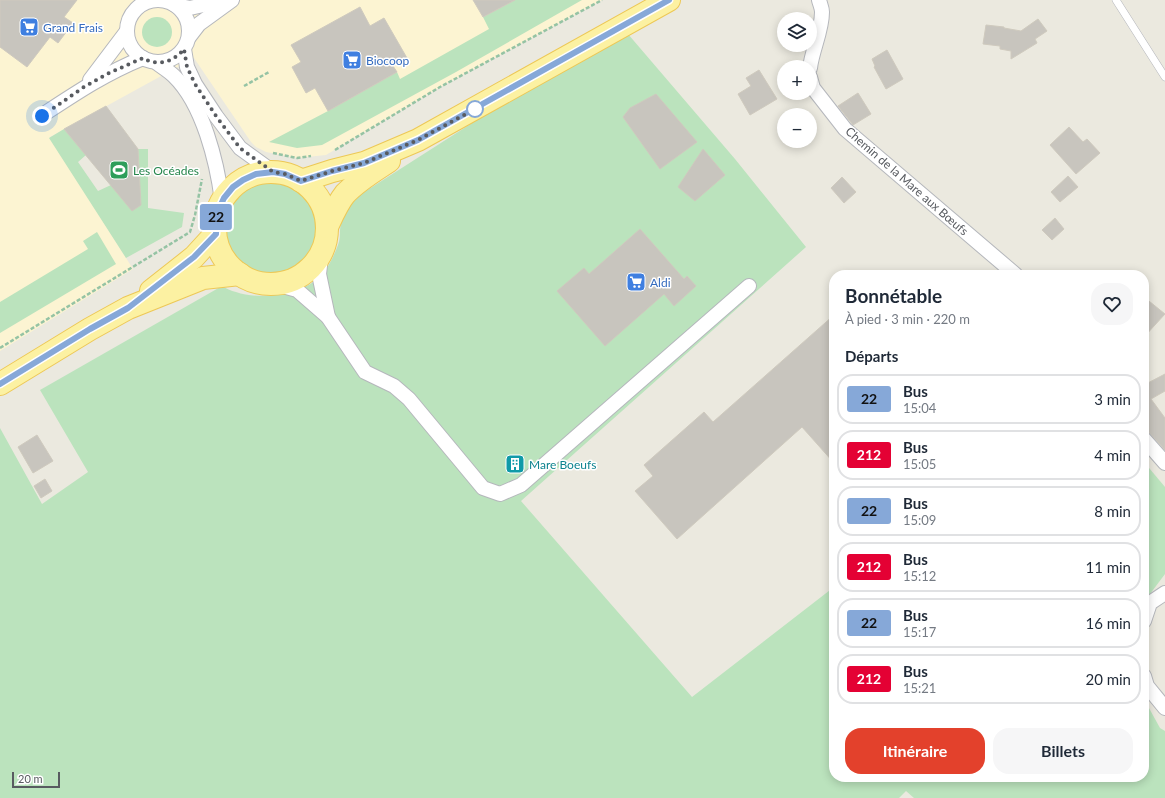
<!DOCTYPE html>
<html lang="fr">
<meta charset="utf-8">
<style>
body{margin:0;font-family:Lato,sans-serif;background:#f6f6f7;color:#1f2937;height:100vh;display:flex;flex-direction:column;font-size:15px;white-space:nowrap}
*{box-sizing:border-box;margin:0}
p{font-size:13px;color:#747a83}
.icon{flex:none;width:22px;height:22px;fill:none;stroke:currentColor;stroke-width:2;stroke-linecap:round;stroke-linejoin:round}
.map{position:relative;flex:1;overflow:hidden}
.panel{position:absolute;left:829px;top:270px;width:320px;height:512px;display:flex;flex-direction:column;background:#fff;border-radius:16px;box-shadow:0 2px 10px #0003}
.panel>*{flex:none}
.badge{padding:0 8px;border-radius:3px;font-size:14px;line-height:26px}
.tools{position:absolute;left:777px;top:12px;display:grid;gap:8px}
.tools a{display:grid;place-items:center;width:40px;height:40px;border-radius:50%;background:#fff;box-shadow:0 2px 10px #0003;font-size:20px}
.scale{position:absolute;left:12px;bottom:10px;width:48px;box-sizing:border-box;padding-left:4px;border:2px solid #585b60;border-top:0;font-size:11px;line-height:14px;white-space:nowrap;color:#585b60;-webkit-text-stroke:3px #fff;paint-order:stroke}
.you{position:absolute;width:20px;height:20px;margin:-10px;border:3px solid #fff;border-radius:50%;background:#1a73e8;box-shadow:0 0 0 6px #1a73e833}
.map>.badge{position:absolute;translate:-50% -50%;box-shadow:0 0 0 2px #fff}
h2{padding:0 16px;font-size:15px;line-height:36px}
.round{display:grid;place-items:center;flex:none;width:42px;height:42px;border-radius:16px;background:#f6f6f7}
.summary{display:flex;align-items:center;justify-content:space-between;height:68px;padding:0 16px}
h1{font-size:19px;font-weight:700;line-height:30px}
.action{display:flex;gap:8px;margin-top:auto;padding:8px 16px}
.action a{flex:1;height:46px;border-radius:16px;background:#e3412c;color:#fff;font-size:16px;font-weight:700;line-height:46px;text-align:center}
.action a+a{background:#f6f6f7;color:#1f2937}
ul{padding:0;list-style:none}
li{display:flex;align-items:center;gap:12px;height:50px;margin:0 8px 6px;padding:0 8px;border:2px solid #e0e1e3;border-radius:16px}
li div{flex:1}
li b{display:block;font-size:15px}
li em{font-style:normal}
li .badge{min-width:44px;font-weight:700;text-align:center}
.map>svg:first-child{display:block}
</style>
<div class="map">
<svg width="1165" height="798" viewBox="0 0 1165 798">
<rect width="100%" height="100%" fill="#ebe9df"/>
<!-- commercial -->
<path fill="#fcf4d2" d="M0 0H602L440 87 326 155 297 158 266 152 256 147 251 142 194 58 50 137 133 269 0 351Z"/>
<!-- green -->
<g fill="#bbe3bd">
<path d="M515 0H582L456 72 322 145 297 148 269 142 328 111 397 72 400 79 489 29 483 17Z"/>
<circle cx="157" cy="32" r="15"/>
<path d="M622 27 735 159 806 247 521 501 692 697 834 587V777H1144V699L1160 728 1165 731V798H914L906 791 899 798H0V428L42 504 88 472 40 390 222 286C226 288 231 291 236 292 259 300 296 295 315 281 326 273 333 258 338 245 340 240 340 235 340 230 341 215 347 206 358 196Z"/>
<path d="M64 129 86 155 78 162 98 191 111 185 141 205 138 149H148V208L184 213 182 227 126 258 49 138Z"/>
<circle cx="270" cy="227" r="46"/>
<path d="M97 232 116 264 0 333V302L88 249 83 241Z"/>
<path d="M1144 462 1165 487V574L1144 602Z"/>
</g>
<!-- building -->
<g fill="#c8c5be" stroke="#cfcabe">
<path d="M0 0H77L64 17 73 23 58 43 50 37 27 67 0 47Z"/>
<path d="M473 0H515L483 17Z"/>
<path d="M360 7 370 26 384 18 407 58 393 66 397 72 328 111 315 88 306 93 292 67 301 62 291 45Z"/>
<path d="M1038 19 1047 31 1035 39 1037 43 1011 59V51L1000 49V46L983 44 986 25 1004 27V28L1021 31Z"/>
<path d="M887 50 903 79 886 89 874 67 875 66 872 59Z"/>
<path d="M759 70 777 99 750 115 738 94 751 86 746 78Z"/>
<path d="M858 93 871 114 853 125 838 106Z"/>
<path d="M656 94 697 142 660 169 623 117 630 108Z"/>
<path d="M106 106 138 149 141 205 132 211 64 129Z"/>
<path d="M1069 127 1083 142 1087 139 1100 153 1076 174 1050 145Z"/>
<path d="M703 149 725 175 695 201 678 187Z"/>
<path d="M1068 176 1078 187 1060 202 1051 192Z"/>
<path d="M842 177 856 192 844 203 831 188Z"/>
<path d="M1055 218 1064 229 1052 240 1042 230Z"/>
<path d="M640 229 684 279 687 276 696 286 674 306 664 294 605 346 557 291 584 268 589 274Z"/>
<path d="M1144 297 1165 314 1144 337Z"/>
<path d="M834 315V463L802 427 677 539 635 491 653 476 644 465 704 412 713 422Z"/>
<path d="M1165 374V391L1151 399 1165 418V450L1144 427V385Z"/>
<path d="M37 435 53 461 33 473 18 447Z"/>
<path d="M45 479 52 491 41 498 34 486Z"/>
</g>
<g fill="none" stroke-linecap="round" stroke-linejoin="round">
<defs>
<path id="lane" d="M1116 0 1165 77"/>
<g id="street">
<circle cx="158" cy="31" r="31"/>
<path d="M175 5 190 8 226 0"/>
<path d="M189 37 199 24 232 0"/>
<path d="M184 49 187 67 195 84 216 116 240 148 273 172"/>
<path d="M157 63C162 67 169 71 174 76 203 104 217 162 222 201"/>
<path d="M810 68C812 50 822 31 822 12 822 8 820 4 819 0"/>
<path d="M810 77 813 88 845 129 1016 275"/>
<path d="M90 80 127 31"/>
<path d="M41 116C76 93 104 74 143 58"/>
<path d="M322 250 319 274 328 317"/>
<path d="M272 283 297 290 328 317 365 372 394 386 409 399 483 488 500 494 521 485 749 286"/>
<path d="M1144 439 1165 463"/>
<path d="M1144 621 1150 603 1165 593"/>
<path d="M1144 676 1147 686 1165 708"/>
</g>
<g id="primary">
<circle cx="271" cy="228" r="56"/>
<path d="M301 181 332 171 364 163 418 140 669 0"/>
<path d="M327 227C332 216 337 204 345 194 357 181 374 171 389 161"/>
<path d="M151 291 194 257 215 234"/>
<path d="M0 384 90 329 128 308 203 278 240 274"/>
</g>
</defs>
<!-- lane casing -->
<use href="#lane" stroke="#b5b7bc" stroke-width="8"/>
<!-- street casing -->
<use href="#street" stroke="#b5b7bc" stroke-width="16"/>
<!-- primary casing -->
<use href="#primary" stroke="#edc856" stroke-width="24"/>
<!-- path -->
<g stroke="#95c3a4" stroke-width="2.5" stroke-dasharray="4 2" stroke-linecap="butt">
<path d="M244 86 269 72"/>
<path d="M335 150 440 87 602 0"/>
<path d="M273 153 297 158 311 156"/>
<path d="M0 348 190 232 195 215 202 179"/>
</g>
<!-- lane -->
<use href="#lane" stroke="#fff" stroke-width="7"/>
<!-- street -->
<use href="#street" stroke="#fff" stroke-width="14"/>
<!-- primary -->
<use href="#primary" stroke="#fcf1a2" stroke-width="22"/>
</g>
<g fill="none" stroke-linecap="round" stroke-linejoin="round">
<defs>
<path id="line" d="M0 384 90 329 128 308 194 257 216 234 217 213 224 198 233 187 243 180 256 174 273 172 285 174 301 181 332 171 364 163 418 140 669 0"/>
</defs>
<!-- line casing -->
<use href="#line" stroke="#fff" stroke-width="9"/>
<!-- line -->
<use href="#line" stroke="#86a8d8" stroke-width="6"/>
<!-- walk -->
<path stroke="#585b60" stroke-width="4" stroke-dasharray="0 7.2" d="M42 116 84 87 107 74 143 58C157 67 174 62 184 49L187 67 195 84 216 116 240 148 273 172 285 174 301 181 332 171 364 163 418 140 475 109"/>
</g>
<!-- icons -->
<defs>
<symbol id="supermarket-square" viewBox="-11 -11 22 22"><rect x="-9" y="-9" width="18" height="18" rx="4" fill="#3f7fe0" stroke="#fff"/><path d="M-6-5.5h2.5l.6 2H6L4.5 2H-2.5L-4.4-4H-6ZM-1.5 3.2a1.3 1.3 0 1 0 .1 0ZM3 3.2a1.3 1.3 0 1 0 .1 0Z" fill="#fff"/></symbol>
<symbol id="stadium-square" viewBox="-11 -11 22 22"><rect x="-9" y="-9" width="18" height="18" rx="4" fill="#2e9e5b" stroke="#fff"/><path d="M0-5a6.5 5 0 1 0 0 10a6.5 5 0 1 0 0-10ZM-3.5-1.8h7v3.6h-7Z" fill="#fff"/></symbol>
<symbol id="building-square" viewBox="-11 -11 22 22"><rect x="-9" y="-9" width="18" height="18" rx="4" fill="#0f9aa8" stroke="#fff"/><path d="M-4-6H4V6H1V3H-1V6H-4ZM-2.5-4.3h1.7v1.8h-1.7ZM.8-4.3h1.7v1.8H.8ZM-2.5-1h1.7V.8h-1.7ZM.8-1h1.7V.8H.8Z" fill="#fff"/></symbol>
</defs>
<g fill-rule="evenodd">
<use href="#supermarket-square" x="18" y="16" width="22" height="22"/>
<use href="#supermarket-square" x="341" y="49" width="22" height="22"/>
<use href="#stadium-square" x="108" y="159" width="22" height="22"/>
<use href="#supermarket-square" x="625" y="271" width="22" height="22"/>
<use href="#building-square" x="504" y="453" width="22" height="22"/>
</g>
<!-- markers -->
<circle fill="#fff" stroke="#86a8d8" stroke-width="2" cx="475" cy="109" r="8"/>
<g text-anchor="middle" dominant-baseline="central" stroke-width="3" stroke-linejoin="round" paint-order="stroke">
<!-- shop labels -->
<g font-size="12" fill="#366cbe" stroke="#fff" text-anchor="start">
<text x="43" y="27">Grand Frais</text>
<text x="366" y="60">Biocoop</text>
<text x="650" y="282">Aldi</text>
</g>
<!-- leisure labels -->
<g font-size="12" fill="#27864d" stroke="#fff" text-anchor="start">
<text x="133" y="170">Les Océades</text>
</g>
<!-- street labels -->
<g font-size="12" fill="#585b60" stroke="#fff">
<text transform="translate(907 181) rotate(41)">Chemin de la Mare aux Bœufs</text>
</g>
<!-- culture labels -->
<g font-size="12" fill="#0d838f" stroke="#fff" text-anchor="start">
<text x="529" y="464">Mare Boeufs</text>
</g>
</g>
</svg>
<div class="tools">
<a><svg class="icon" aria-label="layers" viewBox="0 0 24 24"><path d="M12 4l9 5-9 5-9-5zM3 14l9 5 9-5"/></svg></a>
<a>+</a>
<a>−</a>
</div>
<div class="scale">20 m</div>
<div class="you" style="left:42px;top:116px"></div>
<b class="badge" style="left:216px;top:217px;background:#86a8d8;color:#111">22</b>
<section class="panel">
<div class="summary"><div><h1>Bonnétable</h1><p>À pied · 3 min · 220 m</p></div><a class="round"><svg class="icon" aria-label="heart" viewBox="0 0 24 24"><path d="M12 20l-8-8c-3-5 5-10 8-4 3-6 11-1 8 4z"/></svg></a></div>
<h2>Départs</h2>
<ul>
<li><span class="badge" style="background:#86a8d8;color:#111">22</span><div><b>Bus</b><p>15:04</p></div><em>3 min</em></li>
<li><span class="badge" style="background:#e40134;color:#fff">212</span><div><b>Bus</b><p>15:05</p></div><em>4 min</em></li>
<li><span class="badge" style="background:#86a8d8;color:#111">22</span><div><b>Bus</b><p>15:09</p></div><em>8 min</em></li>
<li><span class="badge" style="background:#e40134;color:#fff">212</span><div><b>Bus</b><p>15:12</p></div><em>11 min</em></li>
<li><span class="badge" style="background:#86a8d8;color:#111">22</span><div><b>Bus</b><p>15:17</p></div><em>16 min</em></li>
<li><span class="badge" style="background:#e40134;color:#fff">212</span><div><b>Bus</b><p>15:21</p></div><em>20 min</em></li>
</ul>
<div class="action"><a>Itinéraire</a><a>Billets</a></div>
</section>
</div>
